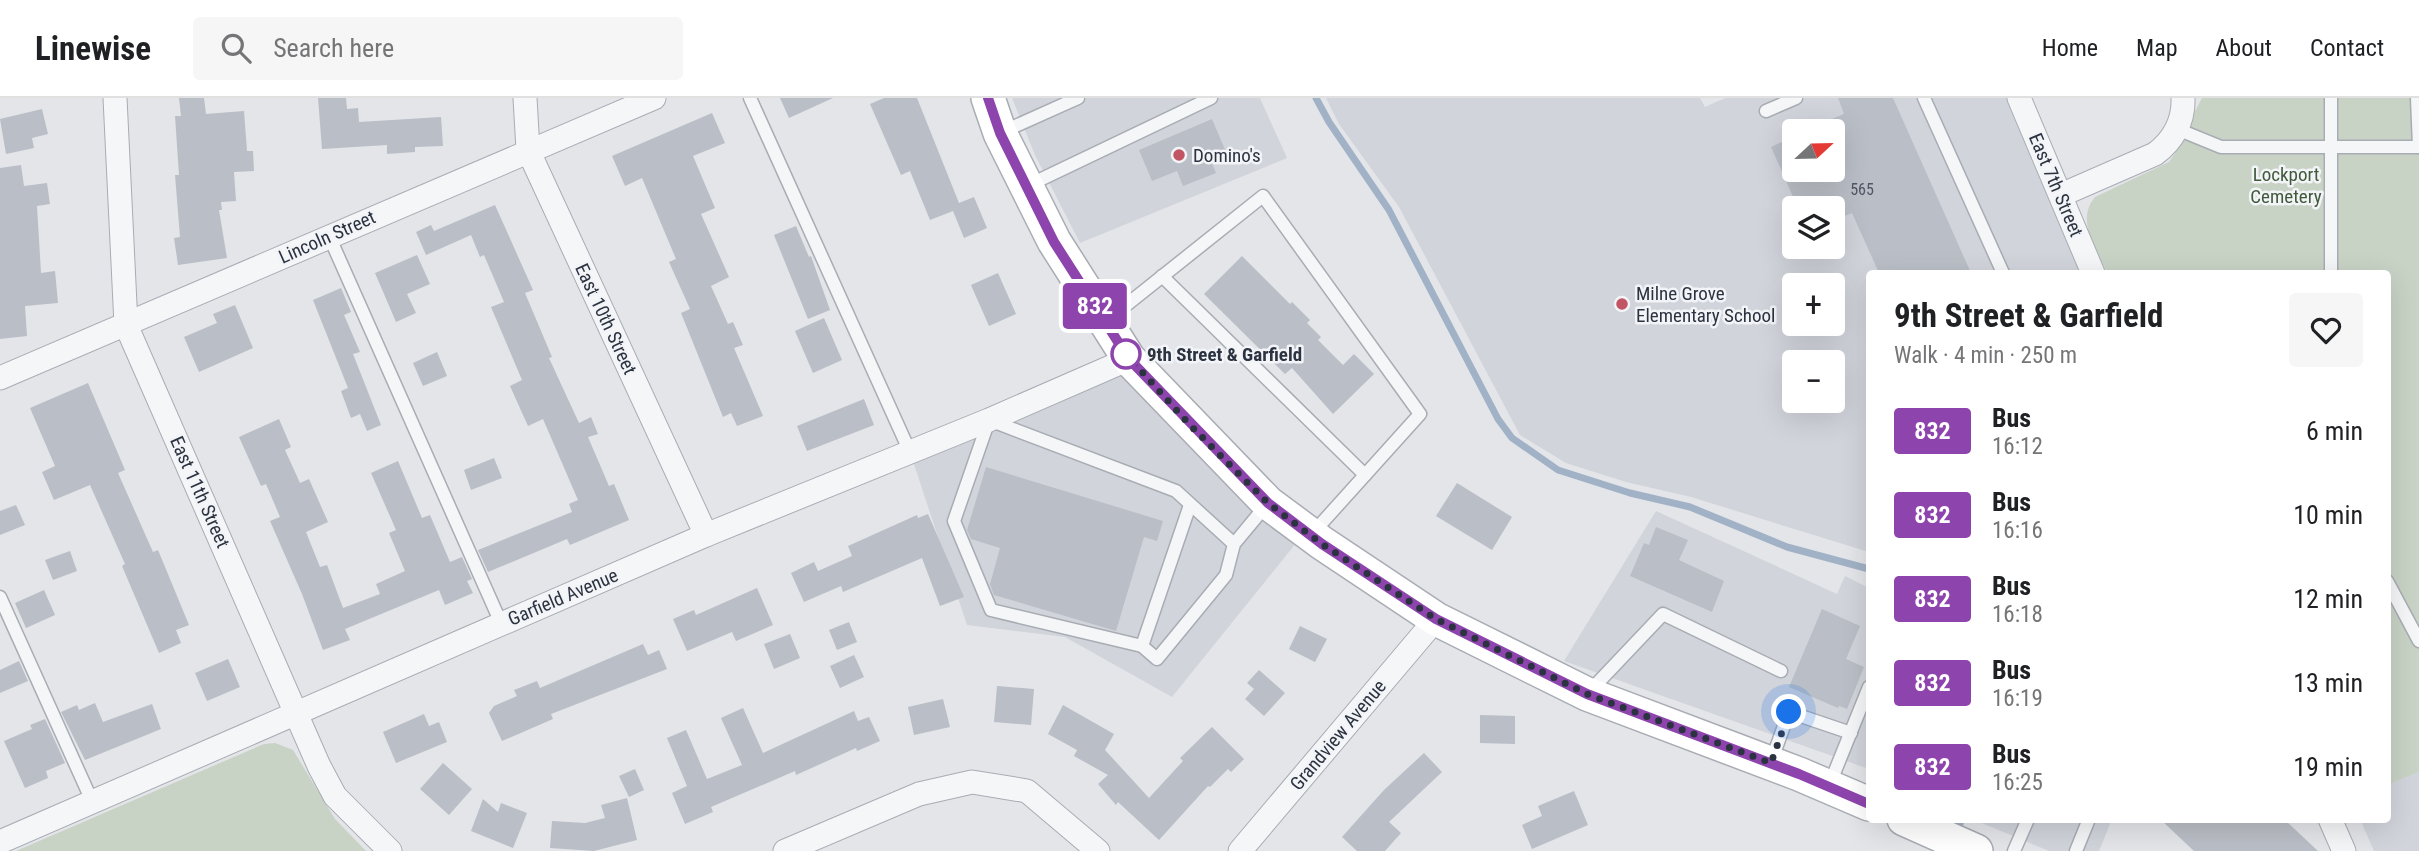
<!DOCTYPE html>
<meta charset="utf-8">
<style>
body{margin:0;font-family:"Roboto Condensed",sans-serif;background:#f6f6f6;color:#202124;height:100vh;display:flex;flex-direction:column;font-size:26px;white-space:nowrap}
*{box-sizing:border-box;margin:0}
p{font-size:23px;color:#757577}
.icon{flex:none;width:38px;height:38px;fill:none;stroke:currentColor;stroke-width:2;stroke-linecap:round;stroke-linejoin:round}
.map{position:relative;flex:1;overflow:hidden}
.details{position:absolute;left:1866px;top:172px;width:525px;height:553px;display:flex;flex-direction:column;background:#fff;border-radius:7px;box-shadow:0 7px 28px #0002}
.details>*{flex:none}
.badge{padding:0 14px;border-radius:5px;font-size:24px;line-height:46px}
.needle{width:46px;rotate:68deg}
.controls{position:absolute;left:1782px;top:21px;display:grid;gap:14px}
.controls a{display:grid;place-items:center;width:63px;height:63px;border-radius:7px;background:#fff;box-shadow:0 7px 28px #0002;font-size:35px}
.you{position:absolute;width:35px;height:35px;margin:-18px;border:5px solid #fff;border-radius:50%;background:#1a73e8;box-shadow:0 0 0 10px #1a73e833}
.map>.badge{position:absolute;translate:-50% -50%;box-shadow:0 0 0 4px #fff}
.round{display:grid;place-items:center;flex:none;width:74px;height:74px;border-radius:7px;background:#f6f6f6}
.headline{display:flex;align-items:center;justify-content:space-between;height:119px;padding:0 28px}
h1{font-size:33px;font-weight:700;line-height:52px}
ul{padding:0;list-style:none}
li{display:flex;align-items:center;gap:21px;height:84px;padding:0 28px}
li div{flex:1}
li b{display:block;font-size:26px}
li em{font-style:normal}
li .badge{min-width:77px;font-weight:700;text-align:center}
header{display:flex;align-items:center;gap:42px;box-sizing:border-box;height:98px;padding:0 35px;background:#fff;border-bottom:2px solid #e0e0e0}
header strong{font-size:33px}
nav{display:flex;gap:38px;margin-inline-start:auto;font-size:24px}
.search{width:490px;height:63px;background:#f6f6f6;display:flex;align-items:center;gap:18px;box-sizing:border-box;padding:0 24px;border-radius:7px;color:#757577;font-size:26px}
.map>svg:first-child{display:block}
</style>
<header>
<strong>Linewise</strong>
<div class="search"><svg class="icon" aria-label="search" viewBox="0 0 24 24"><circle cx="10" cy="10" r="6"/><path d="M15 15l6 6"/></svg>Search here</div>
<nav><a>Home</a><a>Map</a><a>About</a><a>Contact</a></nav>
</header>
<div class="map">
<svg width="2419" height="753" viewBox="0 0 2419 753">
<rect width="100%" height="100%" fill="#e3e5e9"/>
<!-- built -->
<g fill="#d1d4db" fill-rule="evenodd">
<path d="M1012 0H1260L1287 60 1080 145 1035 57Z"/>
<path d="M1326 0H1700L1705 9 1725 0H2007L2081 175H1869V454L1691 399 1626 384 1566 365 1520 337 1399 109 1339 26ZM1794 33H1832V72H1794ZM1794 110H1832V149H1794ZM1794 187H1832V226H1794ZM1794 264H1832V303H1794Z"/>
<path d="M1131 272 1301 439 1172 599 1065 539 967 527 912 360Z"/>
<path d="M1656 413 1837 496 1845 478 1869 490V671L1564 563Z"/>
<path d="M2419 674V753H2374L2360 721H2387V687Z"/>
<path d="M1972 721H2112L2099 753H2049Z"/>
</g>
<!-- green -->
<g fill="#c8d2c5">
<path d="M2202 0H2419V674L2387 687V175H2107C2097 151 2075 123 2095 99L2169 64 2188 36 2192 19Z"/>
<path d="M275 645 293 652 335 721 366 753H16L264 646Z"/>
</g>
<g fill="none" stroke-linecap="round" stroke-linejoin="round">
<!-- stream -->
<g stroke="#a2b2c6" stroke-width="7">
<path d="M1316 0 1329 24 1389 112 1498 321 1512 340 1558 372 1630 395 1690 409 1787 449 1869 471"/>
<path d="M1958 735 1961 721"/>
</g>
</g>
<!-- building -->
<g fill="#babec6">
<path d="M179 0H204L206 16 244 13 247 53H253L254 73 234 74 236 103 221 104 222 112H219L227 160 178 167 174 140 180 139 175 77H179L175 18H181Z"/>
<path d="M318 0H346L347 11 358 10 359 24 441 19 443 48 415 49V54L387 56V47L322 51Z"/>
<path d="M780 0H833L789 20Z"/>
<path d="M884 0H917L959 105 974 99 987 130 964 140 953 113 930 122 910 73 901 77 870 6Z"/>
<path d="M1838 0H1893L1971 175H1879L1852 115 1832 123V110H1798L1771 49 1794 38V72H1832V21L1844 16Z"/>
<path d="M42 11 48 36 32 40 34 50 6 56 0 21Z"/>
<path d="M712 15 725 45 693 58 715 110 701 116 729 179 711 188 728 226 733 224 743 247 734 250 763 318 737 328 731 315 723 319 681 215 690 211 669 164 676 161 642 80 625 88 612 58Z"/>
<path d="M1212 21 1226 54 1210 61 1216 75 1183 88 1177 73 1152 83 1139 52Z"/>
<path d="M21 67 24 88 47 85 50 106 37 108 41 175 55 173 58 205 25 208 27 238 0 241V70Z"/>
<path d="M495 107 533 192 525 195 552 259 549 260 579 325 591 319 598 336 588 339 609 388 614 386 629 422 570 447 567 441 488 474 478 452 572 414 569 406 578 402 543 321 528 328 510 288 522 282 491 209 504 204 484 157 480 159 471 137 426 157 416 134 431 127 434 133Z"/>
<path d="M796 128 809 159 811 158 830 212 808 221 774 137Z"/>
<path d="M417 157 430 186 407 196 416 215 396 224 375 175Z"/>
<path d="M1242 158 1290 206 1292 204 1310 222 1307 225 1321 239 1318 242 1343 267 1354 256 1374 276 1333 316 1292 270 1285 276 1204 196Z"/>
<path d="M998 175 1016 216 989 228 971 187Z"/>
<path d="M341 190 351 214 344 217 360 254 353 256 381 327 367 333 360 316 351 320 341 293 348 290 313 202Z"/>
<path d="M235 207 253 250 199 274 184 239 217 225 213 216Z"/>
<path d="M824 220 842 262 813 275 795 233Z"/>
<path d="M437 254 447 278 423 288 413 265Z"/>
<path d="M88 285 125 372 118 375 153 454 158 452 189 527 176 532 181 545 159 555 122 468 125 466 90 387 54 402 42 374 55 368 30 310Z"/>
<path d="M864 301 874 327 807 353 797 328Z"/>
<path d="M279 321 291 349 285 352 300 385 309 381 328 424 306 434 320 469 327 467 343 510 380 496 376 486 405 473 389 435 396 432 371 375 398 363 422 420 430 417 450 464 462 459 472 481 467 483 473 495 445 507 439 492 345 531 350 542 323 552 302 496 270 423 280 419 266 386 261 388 239 339Z"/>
<path d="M494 360 502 380 471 392 464 372Z"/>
<path d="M986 369 1163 423 1157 443 1144 439 1116 533 994 497 990 486 1000 450 971 441 967 432Z"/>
<path d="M1457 385 1512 419 1492 452 1436 418Z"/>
<path d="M16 407 25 427 0 437V413Z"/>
<path d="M928 416 964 499 940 508 922 460 843 494 841 488 804 504 791 475 814 464 818 473 852 458 848 448 917 417 918 420Z"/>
<path d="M1656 429 1688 442 1679 462 1724 483 1712 514 1630 478 1644 445 1649 447Z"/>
<path d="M70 453 77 473 53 482 45 462Z"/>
<path d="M757 490 773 527 736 543 732 534 687 553 673 521 694 512 696 517Z"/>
<path d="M44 492 55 517 26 530 15 505Z"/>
<path d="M1822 511 1860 528 1846 561 1864 569 1847 611 1839 608 1838 610 1789 589Z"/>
<path d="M849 524 857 544 837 552 829 532Z"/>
<path d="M1300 528 1327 541 1315 564 1289 551Z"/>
<path d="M790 536 800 560 774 571 764 546Z"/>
<path d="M643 546 648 557 659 552 667 571 551 616 553 621 502 643 489 615 494 608 517 598 514 592 537 583 540 590Z"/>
<path d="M854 557 864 579 840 590 830 568Z"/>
<path d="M228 561 240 589 207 603 195 575Z"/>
<path d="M19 563 28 583 0 595V572Z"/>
<path d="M1259 572 1285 595 1264 618 1245 601 1254 591 1247 585Z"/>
<path d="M997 588 1034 591 1031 627 994 624Z"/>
<path d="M943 601 950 629 914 637 908 609Z"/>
<path d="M95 605 103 624 152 606 161 631 85 662 61 614 77 607 79 612Z"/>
<path d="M1063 607 1114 636 1105 652 1149 700 1183 663 1180 660 1212 629 1244 661 1231 674 1228 671 1210 689 1208 688 1159 742 1118 704 1116 707 1098 686 1108 677 1074 658 1077 652 1048 636Z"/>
<path d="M743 610 763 655 854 613 858 623 869 619 880 643 857 653 856 650 796 677 795 673 711 709 713 714 685 726 672 695 687 688 667 640 686 632 707 681 742 667 721 620Z"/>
<path d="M424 616 429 628 439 624 447 644 396 665 383 634Z"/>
<path d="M1480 617 1515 618V646L1480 645Z"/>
<path d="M45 621 65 665 46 673 48 680 25 690 4 643 32 631 30 627Z"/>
<path d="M1424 655 1442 674 1389 724 1401 735 1385 753H1357L1342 739 1384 692Z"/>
<path d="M443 665 472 691 449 717 420 691Z"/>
<path d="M635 671 644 692 629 699 619 678Z"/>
<path d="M1574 693 1588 727 1532 751 1522 727 1542 718 1538 708Z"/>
<path d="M627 700 637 742 594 753 550 750 552 723 585 725 605 720 601 707Z"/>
<path d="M483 701 498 714 501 705 527 715 513 750 471 733Z"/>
<path d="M2160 721H2284L2318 753H2194Z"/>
</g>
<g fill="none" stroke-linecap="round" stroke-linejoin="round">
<defs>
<g id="service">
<path d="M750 0 910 354"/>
<path d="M1924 0 2003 175"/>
<path d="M2417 0 2419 49"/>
<path d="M1766 13 1796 0"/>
<path d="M2177 31 2221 49H2419"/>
<path d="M1002 34 1078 0"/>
<path d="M1027 88 1211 0"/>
<path d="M329 138 501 525"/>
<path d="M2331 175V0"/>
<path d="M1162 178 1365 377"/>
<path d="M1105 224 1263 98 1420 316 1311 437"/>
<path d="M1234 446 1226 477 1157 561 1142 548 991 512 954 423 989 322 1176 393 1234 446 1268 405"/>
<path d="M2387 483 2419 543"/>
<path d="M0 499 92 703"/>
<path d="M1142 548 1190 407"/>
<path d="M1590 593 1663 516 1781 573"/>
<path d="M1771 664 1789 614 1851 635"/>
<path d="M1829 688 1869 589"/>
<path d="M2014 753 2028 721"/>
<path d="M2076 753 2089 721"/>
</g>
<g id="minor">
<path d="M115 0 126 227 319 668 335 698 390 753"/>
<path d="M525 0 528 52 706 437"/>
<path d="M2019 0 2093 175"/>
<path d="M2061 97 2155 56C2173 43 2184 23 2183 0"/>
<path d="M0 280 654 0"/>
<path d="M2330 721 2344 753"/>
<path d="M0 744 706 437 989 322 1129 261"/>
<path d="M785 753 919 696 972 684 1027 693 1098 753"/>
<path d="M1240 753 1436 521"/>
</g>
<g id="secondary">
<path d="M988 0 1000 35 1054 143 1129 261 1268 405 1322 445 1436 521 1587 596 1799 676 1869 706"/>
<path d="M1904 721 1976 753"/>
</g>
</defs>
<!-- service casing -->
<use href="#service" stroke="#a8acb3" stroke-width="15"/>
<!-- minor casing -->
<use href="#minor" stroke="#a8acb3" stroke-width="25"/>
<!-- secondary casing -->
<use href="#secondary" stroke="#a8acb3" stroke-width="36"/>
<!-- service -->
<use href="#service" stroke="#f5f6f8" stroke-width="12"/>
<!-- minor -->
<use href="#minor" stroke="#f5f6f8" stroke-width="23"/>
<!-- secondary -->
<use href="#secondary" stroke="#fff" stroke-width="33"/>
</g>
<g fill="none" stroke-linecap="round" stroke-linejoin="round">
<defs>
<path id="line" d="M988 0 1000 35 1054 144 1129 261 1268 405 1322 446 1436 521 1587 596 1799 676 1869 706"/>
</defs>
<!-- line casing -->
<use href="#line" stroke="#fff" stroke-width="16"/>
<!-- line -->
<use href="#line" stroke="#8e44ad" stroke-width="10"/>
<!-- walk -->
<path stroke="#2c3340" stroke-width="7" stroke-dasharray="0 12.6" d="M1126 256 1189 326 1268 405 1322 446 1436 521 1587 596 1771 665 1789 614"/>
</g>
<!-- markers -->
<g fill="#c15563" stroke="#f2f4f7" stroke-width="2.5">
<circle cx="1179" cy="57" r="7"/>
<circle cx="1622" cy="206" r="7"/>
</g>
<circle fill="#fff" stroke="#8e44ad" stroke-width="3.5" cx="1126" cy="256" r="14"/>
<g text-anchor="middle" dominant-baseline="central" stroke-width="5" stroke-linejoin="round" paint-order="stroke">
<!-- number labels -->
<g font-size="16" fill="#505662">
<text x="1862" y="91">565</text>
</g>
<!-- poi labels -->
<g font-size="19" fill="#2c3340" stroke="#f2f4f7" text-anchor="start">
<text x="1193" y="57">Domino's</text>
<text x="1636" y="195">Milne Grove<tspan x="1636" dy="22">Elementary School</tspan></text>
</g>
<!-- park labels -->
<g font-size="19" fill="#405a3b" stroke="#f2f4f7">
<text x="2286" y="76">Lockport<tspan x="2286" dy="22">Cemetery</tspan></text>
</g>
<!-- street labels -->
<g font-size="19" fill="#2c3340" stroke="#f2f4f7">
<text transform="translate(2056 87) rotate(67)">East 7th Street</text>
<text transform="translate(327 139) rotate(-24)">Lincoln Street</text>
<text transform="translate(606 221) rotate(65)">East 10th Street</text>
<text transform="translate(200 394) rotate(66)">East 11th Street</text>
<text transform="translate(563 499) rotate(-23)">Garfield Avenue</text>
<text transform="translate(1338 637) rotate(-50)">Grandview Avenue</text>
</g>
<!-- stop labels -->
<g font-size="19" font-weight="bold" fill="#2c3340" stroke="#f2f4f7" text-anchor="start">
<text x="1147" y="256">9th Street &amp; Garfield</text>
</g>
</g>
</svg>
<div class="controls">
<a><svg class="needle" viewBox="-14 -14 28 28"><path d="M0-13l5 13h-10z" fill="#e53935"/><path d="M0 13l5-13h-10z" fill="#757577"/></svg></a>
<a><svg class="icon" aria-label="layers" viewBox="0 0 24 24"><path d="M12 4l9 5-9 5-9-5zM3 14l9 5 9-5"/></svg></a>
<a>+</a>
<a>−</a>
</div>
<div class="you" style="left:1789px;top:614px"></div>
<b class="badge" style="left:1095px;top:208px;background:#8e44ad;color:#fff">832</b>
<section class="details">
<div class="headline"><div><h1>9th Street &amp; Garfield</h1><p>Walk · 4 min · 250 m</p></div><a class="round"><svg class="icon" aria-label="heart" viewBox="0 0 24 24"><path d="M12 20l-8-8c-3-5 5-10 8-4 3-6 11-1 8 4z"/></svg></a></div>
<ul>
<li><span class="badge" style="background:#8e44ad;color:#fff">832</span><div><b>Bus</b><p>16:12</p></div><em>6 min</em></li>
<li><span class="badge" style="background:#8e44ad;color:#fff">832</span><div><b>Bus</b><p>16:16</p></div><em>10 min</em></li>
<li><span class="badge" style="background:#8e44ad;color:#fff">832</span><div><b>Bus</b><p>16:18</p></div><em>12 min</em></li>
<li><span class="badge" style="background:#8e44ad;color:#fff">832</span><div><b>Bus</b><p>16:19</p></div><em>13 min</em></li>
<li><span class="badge" style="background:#8e44ad;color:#fff">832</span><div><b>Bus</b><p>16:25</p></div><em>19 min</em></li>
</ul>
</section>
</div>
